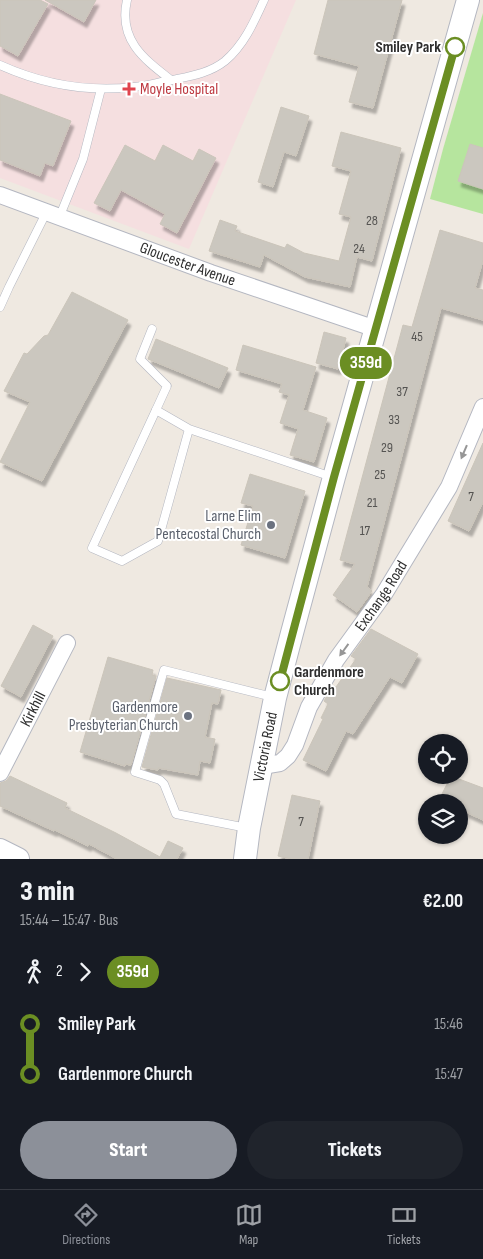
<!DOCTYPE html>
<meta charset="utf-8">
<style>
body{margin:0;font-family:"Sofia Sans Condensed",sans-serif;background:#20242c;color:#f1f3f6;height:100vh;display:flex;flex-direction:column;font-size:19px;white-space:nowrap}
*{box-sizing:border-box;margin:0}
p{font-size:16px;color:#9ea1a6}
.icon{flex:none;width:28px;height:28px;fill:none;stroke:currentColor;stroke-width:2;stroke-linecap:round;stroke-linejoin:round}
.map{position:relative;height:859px;overflow:hidden}
.details{display:flex;flex-direction:column;background:#171b24;flex:1}
.details>*{flex:none}
.badge{padding:0 10px;border-radius:16px;font-size:18px;line-height:32px}
.controls{position:absolute;left:418px;top:734px;display:grid;gap:10px}
.controls a{display:grid;place-items:center;width:50px;height:50px;border-radius:50%;background:#171b24;box-shadow:0 1px 4px #0004;font-size:25px}
.map>.badge{position:absolute;translate:-50% -50%;box-shadow:0 0 0 2px #fff}
.legs{display:flex;align-items:center;gap:8px;height:55px;padding:0 20px;font-size:16px}
.legs p{margin-inline-start:auto}
.summary{display:flex;align-items:center;justify-content:space-between;height:85px;padding:0 20px}
h1{font-size:28px;font-weight:800;line-height:38px}
.action{display:flex;gap:10px;margin-top:auto;padding:10px 20px}
.action a{flex:1;height:58px;border-radius:30px;background:#8c9099;color:#fff;font-size:20px;font-weight:800;line-height:58px;text-align:center}
.action a+a{background:#20242c;color:#f1f3f6}
ul{padding:0 20px;list-style:none}
li{display:flex;align-items:center;gap:18px;height:50px;font-size:19px}
li i{display:grid;place-items:center;width:8px;height:100%;margin:0 6px;background:currentColor}
li i::after{content:'';width:12px;height:12px;margin:-6px;border:4px solid;border-radius:50%;background:#171b24}
li p{margin-inline-start:auto}
li:first-child i{background:linear-gradient(#0000 50%,currentColor 0)}
li:last-child i{background:linear-gradient(currentColor 50%,#0000 0)}
.dock{display:flex;justify-content:space-around;align-items:center;height:70px;border-top:1px solid #363941;background:#171b24;font-size:14px;color:#9ea1a6}
.dock a{display:grid;justify-items:center;gap:2px}
.dock .selected{color:#8c9099}
.map>svg:first-child{display:block}
</style>
<div class="map">
<svg width="483" height="859" viewBox="0 0 483 859">
<defs>
<filter id="shadow"><feDropShadow dx="3" dy="5.5" stdDeviation="1" flood-color="#0004"/></filter>
</defs>
<rect width="100%" height="100%" fill="#efe9e1"/>
<!-- medical -->
<path fill="#f5dfe0" d="M0 0H296L189 249 0 178Z"/>
<!-- green -->
<path fill="#b6e59e" d="M483 13V214L430 199 443 149Z"/>
<!-- building -->
<g fill="#cbc7bf" stroke="#cbc5ba" filter="url(#shadow)">
<path d="M0 0H40L48 4 18 56 0 46Z"/>
<path d="M45 0H96L84 22Z"/>
<path d="M328 0H402L373 108 349 102 359 66 314 54Z"/>
<path d="M0 94 71 121 53 166 45 163 40 176 0 160Z"/>
<path d="M281 107 309 116 296 156 284 152 273 187 258 182Z"/>
<path d="M341 132 401 148 372 261 357 257 350 287 305 277 264 255 260 267 209 251 220 220 237 226 235 231 285 248 287 244 304 253 339 261 351 217 339 214 351 171 332 166Z"/>
<path d="M470 144 483 148V189L458 181Z"/>
<path d="M125 145 155 161 163 145 193 161 199 149 216 158 177 233 160 224 165 214 121 190 110 211 94 203Z"/>
<path d="M440 230 483 243V260L475 288 483 290V320L441 308 367 587 372 591 357 612 333 595 355 564 340 560 403 325 412 327Z"/>
<path d="M72 292 128 320 42 481 0 462 30 402 4 391 24 353 27 354 44 336 48 335Z"/>
<path d="M324 332 346 338 338 369 316 363Z"/>
<path d="M156 339 228 368 219 388 148 359Z"/>
<path d="M243 345 316 367 303 410 327 418 314 462 290 455 298 429 280 423 289 395 279 392 282 384 236 370Z"/>
<path d="M483 443V502L469 531 448 521Z"/>
<path d="M250 474 305 491 285 558 241 545 253 506 241 503Z"/>
<path d="M33 625 53 636 21 697 1 686Z"/>
<path d="M371 629 418 654 402 683 390 677 353 734 346 731 326 771 303 760 323 719 321 718 328 704 324 701 333 685 336 687 356 659 351 656Z"/>
<path d="M108 657 153 670 152 675 156 676 131 765 125 764V766L80 752Z"/>
<path d="M167 678 221 690 218 704 212 703 205 737 215 739 210 763 200 761 198 775 158 768V770L142 767Z"/>
<path d="M10 776 67 803 65 808 116 833 160 857 168 841 183 848 177 859H117L89 844 88 846 55 830 54 831 0 806V783L6 781Z"/>
<path d="M451 776 483 788V820L459 809V802H438Z"/>
<path d="M292 795 320 801 308 859H292L278 856Z"/>
</g>
<g fill="none" stroke-linecap="round" stroke-linejoin="round">
<defs>
<g id="lane">
<path d="M127 0C118 40 144 59 171 80"/>
<path d="M0 65C42 84 89 92 134 87 147 86 159 82 172 80 191 76 210 73 225 61 244 45 254 22 264 0"/>
<path d="M59 218 83 159 101 89"/>
<path d="M0 307 9 287 46 213"/>
<path d="M152 329 140 359 167 386 156 410"/>
<path d="M189 429 156 410 92 548 122 561 158 541 189 429 332 477"/>
<path d="M247 828 176 814 164 784 160 780 135 772 164 670 273 697"/>
</g>
<g id="street">
<path id="s1" d="M0 195 211 273 376 329"/>
<path id="s2" d="M262 766 280 763 288 756 295 745 309 707 336 660 384 594 449 487 483 407"/>
<path id="s3" d="M0 773 67 643"/>
</g>
<g id="secondary">
<path d="M0 850 18 859"/>
<path id="s4" d="M245 859 249 828 275 698 292 633 334 477 468 0"/>
</g>
</defs>
<!-- lane casing -->
<use href="#lane" stroke="#b4b7c1" stroke-width="9"/>
<!-- street casing -->
<use href="#street" stroke="#b4b7c1" stroke-width="18"/>
<!-- secondary casing -->
<use href="#secondary" stroke="#b4b7c1" stroke-width="24"/>
<!-- lane -->
<use href="#lane" stroke="#fff" stroke-width="8"/>
<!-- street -->
<use href="#street" stroke="#fff" stroke-width="16"/>
<!-- secondary -->
<use href="#secondary" stroke="#fff" stroke-width="22"/>
</g>
<!-- one-way arrows -->
<defs><path id="oneway-solid" d="M-6-.8H1V-3.2L6.5 0L1 3.2V.8H-6Z" transform="scale(1.25)"/></defs>
<g fill="#969696">
<use href="#oneway-solid" transform="translate(464 452) rotate(113)"/>
<use href="#oneway-solid" transform="translate(344 650) rotate(126)"/>
</g>
<g fill="none" stroke-linecap="round" stroke-linejoin="round">
<defs>
<path id="line-1" d="M280 681 334 477 455 47"/>
</defs>
<!-- line-1 casing -->
<use href="#line-1" stroke="#fff" stroke-width="11"/>
<!-- line-1 -->
<use href="#line-1" stroke="#6b8e23" stroke-width="8"/>
</g>
<!-- markers -->
<g fill="#fff" stroke="#6b8e23" stroke-width="2.5">
<circle cx="455" cy="47" r="9"/>
<circle cx="280" cy="681" r="9"/>
</g>
<path fill="#e0444e" stroke="#fff" stroke-width="2" d="M126.5 81.5h5v5h5v5h-5v5h-5v-5h-5v-5h5z"/>
<g fill="#6b7280" stroke="#fff" stroke-width="2">
<circle cx="271" cy="525" r="5"/>
<circle cx="188" cy="716" r="5"/>
</g>
<g text-anchor="middle" dominant-baseline="central" stroke-width="4" stroke-linejoin="round" paint-order="stroke">
<!-- number labels -->
<g font-size="14" fill="#555452">
<text x="372" y="220">28</text>
<text x="359" y="248">24</text>
<text x="417" y="336">45</text>
<text x="402" y="391">37</text>
<text x="394" y="419">33</text>
<text x="387" y="447">29</text>
<text x="380" y="474">25</text>
<text x="471" y="496">7</text>
<text x="372" y="502">21</text>
<text x="365" y="530">17</text>
<text x="301" y="821">7</text>
</g>
<!-- stop labels -->
<g font-size="16" font-weight="bold" fill="#2e2e2e" stroke="#fff" text-anchor="end">
<text x="441" y="47">Smiley Park</text>
<text x="294" y="672" text-anchor="start">Gardenmore<tspan x="294" dy="18">Church</tspan></text>
</g>
<!-- health labels -->
<g font-size="16" fill="#be3a42" stroke="#fff" text-anchor="start">
<text x="140" y="89">Moyle Hospital</text>
</g>
<!-- street labels -->
<g font-size="16" fill="#2e2e2e" stroke="#fff">
<text stroke="none"><textPath href="#s1" startOffset="200">Gloucester Avenue</textPath></text>
<text stroke="none"><textPath href="#s2" startOffset="215">Exchange Road</textPath></text>
<text stroke="none"><textPath href="#s3" startOffset="72">Kirkhill</textPath></text>
<text stroke="none"><textPath href="#s4" startOffset="114">Victoria Road</textPath></text>
</g>
<!-- worship labels -->
<g font-size="16" fill="#5b616d" stroke="#fff" text-anchor="end">
<text x="261" y="516">Larne Elim<tspan x="261" dy="18">Pentecostal Church</tspan></text>
<text x="178" y="707">Gardenmore<tspan x="178" dy="18">Presbyterian Church</tspan></text>
</g>
</g>
</svg>
<div class="controls">
<a><svg class="icon" aria-label="locate" viewBox="0 0 24 24"><circle cx="12" cy="12" r="6"/><path d="M12 2v4M12 18v4M2 12h4M18 12h4"/></svg></a>
<a><svg class="icon" aria-label="layers" viewBox="0 0 24 24"><path d="M12 4l9 5-9 5-9-5zM3 14l9 5 9-5"/></svg></a>
</div>
<b class="badge" style="left:366px;top:363px;background:#6b8e23;color:#fff">359d</b>
</div>
<section class="details">
<div class="summary"><div><h1>3 min</h1><p>15:44 – 15:47 · Bus</p></div><b>€2.00</b></div>
<div class="legs"><svg class="icon" aria-label="walk" viewBox="0 0 24 24"><circle cx="13" cy="4" r="2"/><path d="M13 8l-2 6 4 7M11 14l-3 7M7 12l3-4h3l4 4"/></svg>2<svg class="icon" aria-label="forward" viewBox="0 0 24 24"><path d="M9 5l7 7-7 7"/></svg><b class="badge" style="background:#6b8e23;color:#fff">359d</b></div>
<ul>
<li><i style="color:#6b8e23"></i><b>Smiley Park</b><p>15:46</p></li>
<li><i style="color:#6b8e23"></i><b>Gardenmore Church</b><p>15:47</p></li>
</ul>
<div class="action"><a>Start</a><a>Tickets</a></div>
</section>
<nav class="dock">
<a class="selected"><svg class="icon" aria-label="directions" viewBox="0 0 24 24"><path d="M12 3l9 9-9 9-9-9zM9 14v-3h6M13 9l2 2-2 2"/></svg>Directions</a>
<a><svg class="icon" aria-label="map" viewBox="0 0 24 24"><path d="M3 6l6-2 6 2 6-2v14l-6 2-6-2-6 2zM9 4v14M15 6v14"/></svg>Map</a>
<a><svg class="icon" aria-label="tickets" viewBox="0 0 24 24"><path d="M3 7h18v10H3zM15 7v10"/></svg>Tickets</a>
</nav>
